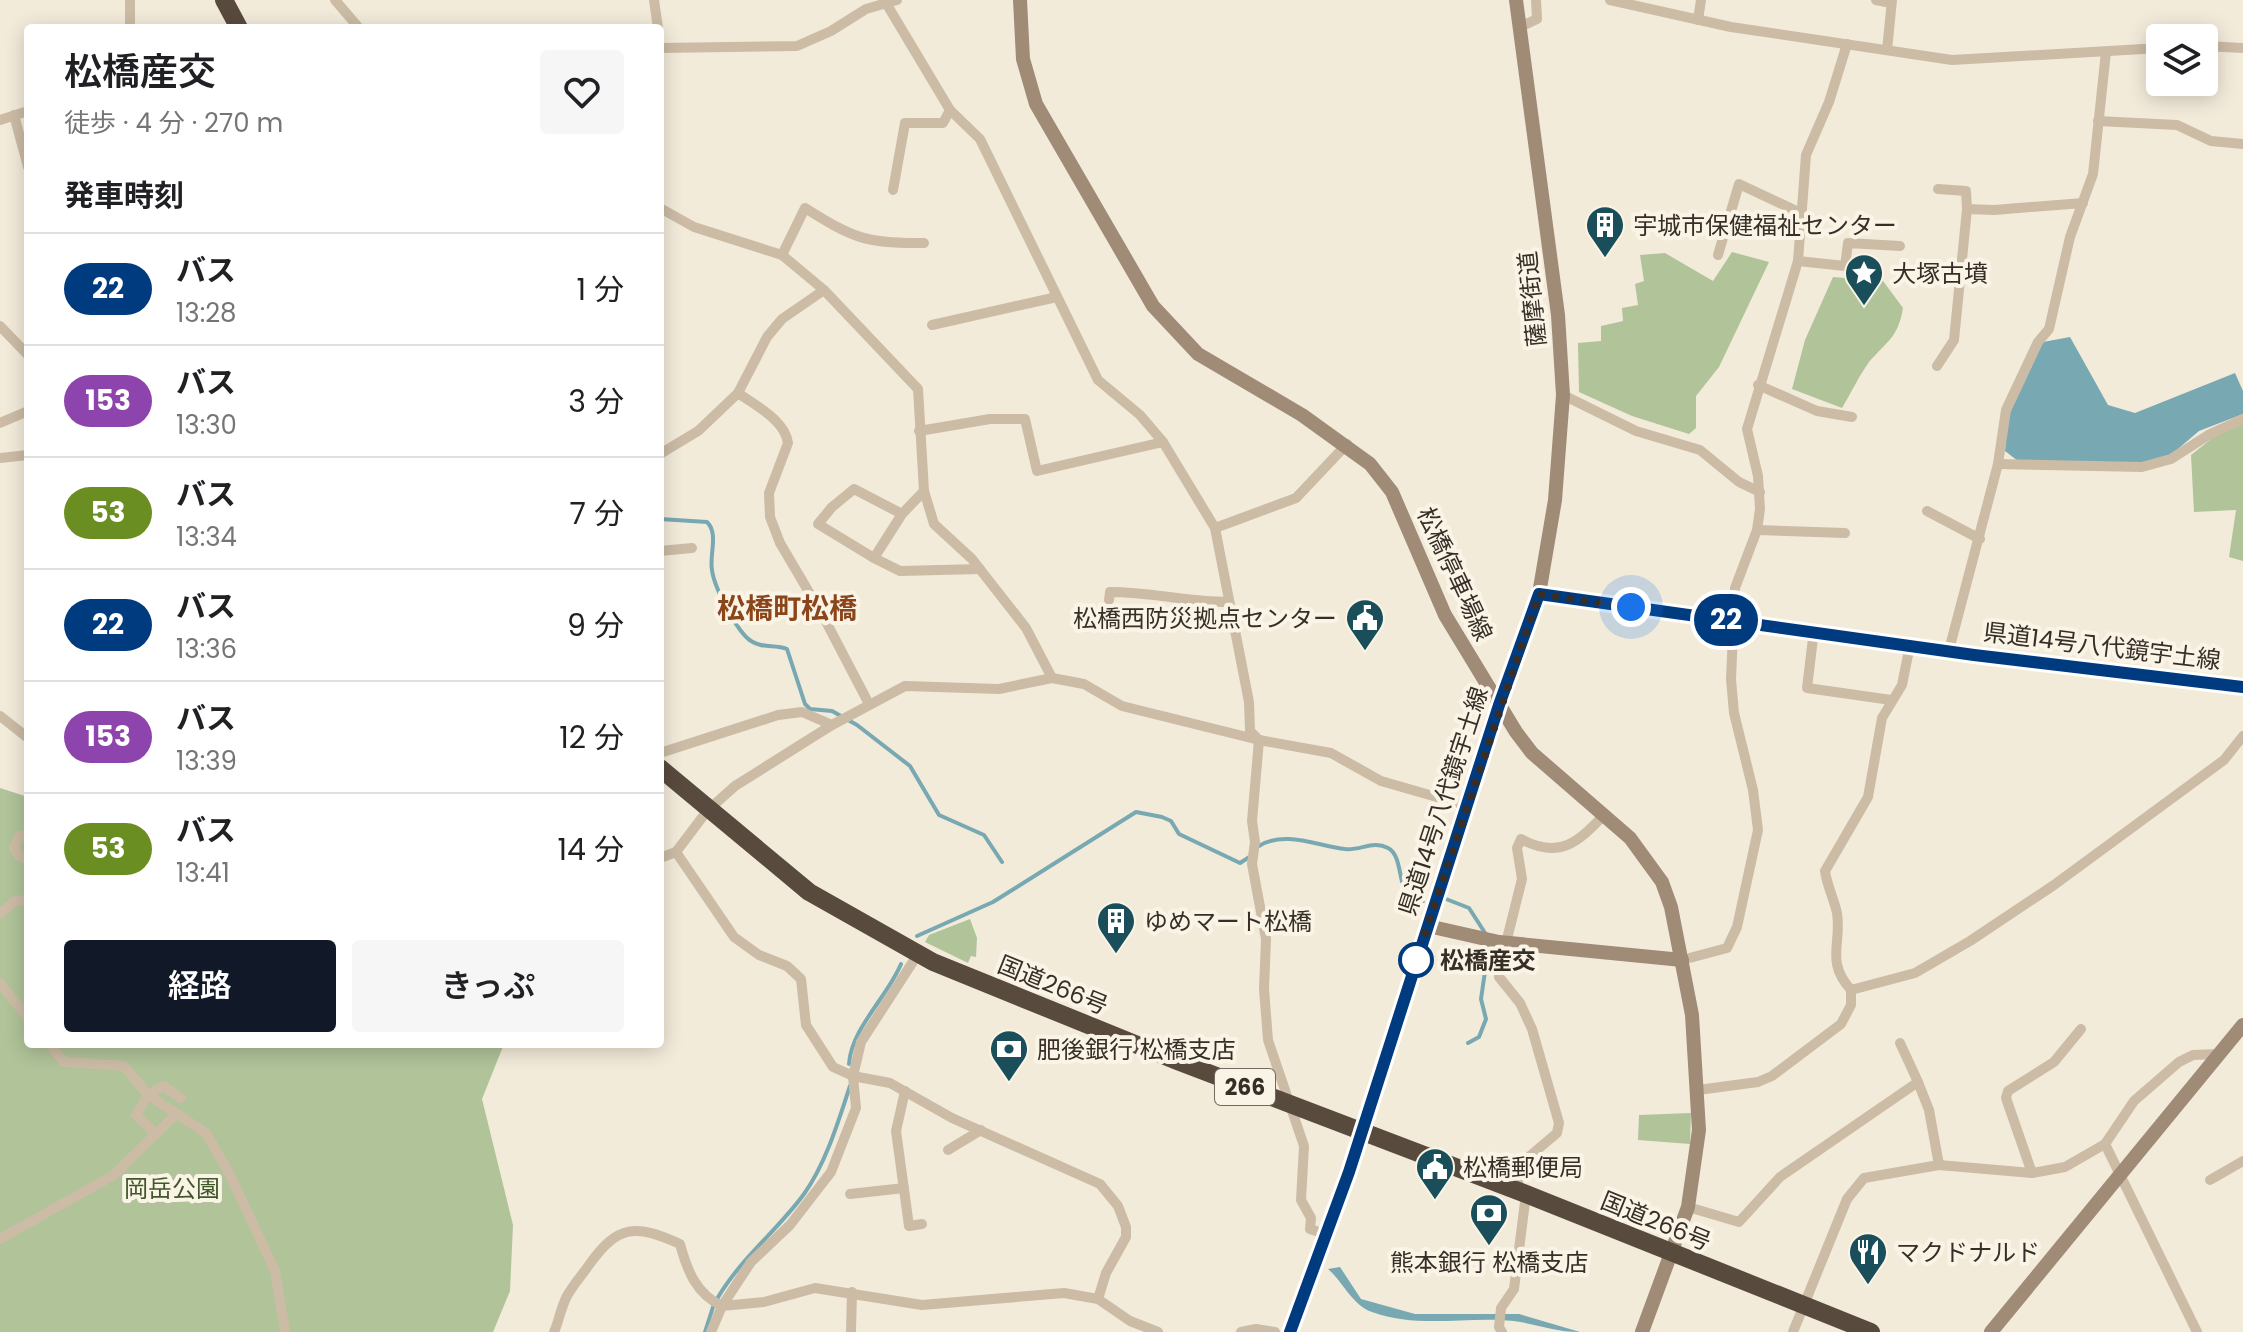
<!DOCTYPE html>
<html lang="ja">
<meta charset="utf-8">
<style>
body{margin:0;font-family:Poppins,"Noto Sans JP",sans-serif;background:#f6f6f6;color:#202124;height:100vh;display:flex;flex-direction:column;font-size:30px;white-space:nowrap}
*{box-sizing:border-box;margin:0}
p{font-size:26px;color:#757577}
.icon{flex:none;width:44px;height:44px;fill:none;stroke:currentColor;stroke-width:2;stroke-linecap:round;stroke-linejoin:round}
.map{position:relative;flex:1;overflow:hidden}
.drawer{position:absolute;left:24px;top:24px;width:640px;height:1024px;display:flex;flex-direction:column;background:#fff;border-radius:8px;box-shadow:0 4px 20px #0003}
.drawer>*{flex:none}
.badge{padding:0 16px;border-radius:26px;font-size:28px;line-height:52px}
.fabs{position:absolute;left:2146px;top:24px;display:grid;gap:16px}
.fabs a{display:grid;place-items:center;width:72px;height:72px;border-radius:8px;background:#fff;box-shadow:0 4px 20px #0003;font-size:40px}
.you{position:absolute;width:40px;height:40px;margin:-20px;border:6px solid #fff;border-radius:50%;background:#1a73e8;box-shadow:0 0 0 12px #1a73e833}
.map>.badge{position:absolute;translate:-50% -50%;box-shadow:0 0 0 4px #fff}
h2{padding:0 40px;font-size:30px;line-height:72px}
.round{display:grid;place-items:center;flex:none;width:84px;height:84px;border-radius:8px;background:#f6f6f6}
.headline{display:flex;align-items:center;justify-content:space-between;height:136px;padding:0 40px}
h1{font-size:38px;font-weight:600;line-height:60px}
.primary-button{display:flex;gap:16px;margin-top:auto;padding:16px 40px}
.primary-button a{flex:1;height:92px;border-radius:8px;background:#111827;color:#fff;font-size:32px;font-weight:600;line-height:92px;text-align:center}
.primary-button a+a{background:#f6f6f6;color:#202124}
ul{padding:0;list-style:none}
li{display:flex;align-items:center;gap:24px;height:112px;padding:0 40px;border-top:2px solid #e0e0e0}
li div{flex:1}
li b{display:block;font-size:30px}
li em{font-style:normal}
li .badge{min-width:88px;font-weight:700;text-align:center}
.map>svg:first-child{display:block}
</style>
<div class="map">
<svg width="2243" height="1332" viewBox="0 0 2243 1332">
<rect width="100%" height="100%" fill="#f3ebda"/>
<!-- green -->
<g fill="#b0c399">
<path d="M1732 252 1769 262 1719 367 1696 396V428L1689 434 1632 416 1579 392 1578 343 1601 341V326L1623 321 1622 308 1638 305 1635 284 1644 281 1640 255 1665 253 1713 281Z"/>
<path d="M1833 277 1883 281 1903 308C1898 338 1887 341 1869 362 1859 376 1851 393 1842 408L1792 389 1805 340Z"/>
<path d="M2243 423V561L2229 557 2236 510 2194 512 2191 455 2215 436Z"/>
<path d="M0 788 28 797V1044H504L482 1099 513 1225 510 1291 493 1332H0Z"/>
<path d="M970 919 977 938 976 957 971 956 968 963 925 942 929 935Z"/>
<path d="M1691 1113 1690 1144 1638 1140 1639 1115Z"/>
</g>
<!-- water -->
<g fill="#78a8b2">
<path d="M2070 337 2108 405 2135 413 2235 373 2243 391V414L2199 431 2172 454 2141 463 2018 461 2005 451 2008 417 2043 342Z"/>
<path d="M1340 1267 1361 1299 1415 1314H1519L1580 1332C1555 1332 1537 1324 1514 1321 1466 1316 1418 1329 1372 1312 1353 1306 1343 1282 1328 1269Z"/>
</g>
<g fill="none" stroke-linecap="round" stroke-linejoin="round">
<!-- stream -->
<g stroke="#78a8b2" stroke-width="4">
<path d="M660 519 707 522C719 534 709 555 712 570 714 587 737 632 751 641 763 649 775 644 787 649L805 704 810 709 832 711 857 725 910 766 939 815 984 835 1002 862"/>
<path d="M1259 846C1284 830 1318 846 1345 849 1360 851 1373 840 1388 848 1400 854 1399 876 1404 888L1423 901"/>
<path d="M1446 899 1469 908 1487 936"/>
<path d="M917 936 993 902 1136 812 1162 817 1171 821 1179 834 1240 863 1251 856"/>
<path d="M1468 1043 1479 1037 1486 1019 1481 999 1489 944"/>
<path d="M849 1064C851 1029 888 996 901 964"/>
<path d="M717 1299C740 1259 777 1231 804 1194 826 1163 838 1122 850 1086"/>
<path d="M705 1332 713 1307"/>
</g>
<!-- street -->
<g stroke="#ccbca6" stroke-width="10">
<path d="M130 0V28"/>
<path d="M335 0 359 28"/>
<path d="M654 0 658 28"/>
<path d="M1610 0 1731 27 1952 60 2160 48"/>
<path d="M1876 0 1891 3"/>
<path d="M886 3 950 110 980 139 1098 380 1140 415 1163 442 1215 528 1249 702 1250 731 1259 740 1252 821 1255 842 1252 864 1266 939 1264 989 1268 1040 1304 1146 1301 1200 1311 1218 1310 1229 1325 1234"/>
<path d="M1698 20 1701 0"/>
<path d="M1520 27 1537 19 1536 0"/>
<path d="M2204 46 2243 48"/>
<path d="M660 48 797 46 831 31 866 9 897 0"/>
<path d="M1887 50 1892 0"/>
<path d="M14 115 28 167"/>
<path d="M0 120 28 111"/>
<path d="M2098 121 2177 125 2211 141 2243 144"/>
<path d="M1938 189 1966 191 1967 209"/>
<path d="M893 190 905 123H943L950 110"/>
<path d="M660 208 694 227 782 255 824 290 918 389 924 491 934 524 972 559 1026 628 1052 678"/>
<path d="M782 255 805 208C853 238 866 244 924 243"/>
<path d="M1718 255 1739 184 1801 213"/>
<path d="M1798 261 1845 266 1848 243 1900 246"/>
<path d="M932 325 1057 297"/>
<path d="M0 326 28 355"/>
<path d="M1937 366 1954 340 1967 209 1994 210 2083 203"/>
<path d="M1758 385 1817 411 1852 417"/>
<path d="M738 393C756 406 785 420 788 443L769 493 770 517 780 543 823 616 869 704"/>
<path d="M1563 395 1636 431 1700 450 1739 482 1760 492"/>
<path d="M0 423 28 411"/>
<path d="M919 431 990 419H1025L1037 471 1163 442"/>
<path d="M660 454 698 431 738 393 767 337 782 319 824 290"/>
<path d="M0 458 28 455"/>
<path d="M1998 464 2142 467 2171 459 2210 434 2243 419"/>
<path d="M924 491 902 514 874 558 900 571 980 569"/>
<path d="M1927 511 1980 539"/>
<path d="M1215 528 1296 498 1347 444"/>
<path d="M1757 530 1845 533"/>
<path d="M660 551 692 548"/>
<path d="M874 558 818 524 832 507 854 489 902 514"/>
<path d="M1109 600 1110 592C1151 592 1188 602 1228 602"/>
<path d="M1814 630 1807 688 1891 700"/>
<path d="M1949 650 1998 464 2006 410 2038 342 2049 329 2070 237 2093 174 2106 52"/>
<path d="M0 716 28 738"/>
<path d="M660 753 778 715 802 712 832 725"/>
<path d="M28 835 19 836 14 848 19 856 28 859"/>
<path d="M676 852 734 937 759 955 787 966 801 979 806 1025 833 1067 853 1076 890 1083 952 1118 1100 1184 1118 1206 1126 1227V1237L1106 1273 1098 1299"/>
<path d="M660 858 676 852 707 811 735 786 832 725 905 686 999 689 1052 678 1084 684 1122 706 1259 740 1331 753 1381 781 1468 806"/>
<path d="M0 914 15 901 28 900"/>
<path d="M1499 942V977L1520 1003 1532 1029 1559 1123 1557 1133 1524 1161 1516 1190"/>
<path d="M1506 943 1522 879 1517 848 1521 839C1560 860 1578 842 1605 814"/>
<path d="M1682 960 1727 948 1737 927 1758 830 1753 790 1734 713 1731 679 1735 588 1757 530 1760 509 1758 476 1747 429 1798 261 1806 155 1829 102 1847 44"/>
<path d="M0 983 28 1018"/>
<path d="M1851 990 1915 973 1970 941 2054 885 2224 760 2243 736"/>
<path d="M49 1044 64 1062 124 1066 148 1095 206 1133 229 1173 275 1271 285 1332"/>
<path d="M1918 1082 1929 1110 1939 1165"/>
<path d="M1698 1090 1758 1082 1772 1076 1841 1024 1851 1005V990C1825 961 1842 944 1837 913 1834 899 1827 886 1825 871L1868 797 1882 718 1902 685 1910 645"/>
<path d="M905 1091 896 1131 909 1226 922 1224"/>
<path d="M156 1134 136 1115 148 1095 163 1086 181 1098"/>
<path d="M2105 1144 2197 1332"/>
<path d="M948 1150 981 1130"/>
<path d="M2032 1173 2006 1098 2008 1091 2054 1062 2081 1029"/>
<path d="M2210 1180 2243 1161"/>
<path d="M850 1194 904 1188"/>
<path d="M1688 1207 1739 1222 1780 1177 1918 1082 1900 1043"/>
<path d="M0 1239 114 1175 176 1114"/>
<path d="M554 1332C559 1321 561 1307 567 1296 573 1285 582 1275 589 1265 618 1224 636 1224 680 1244 687 1270 696 1294 722 1306L764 1302 815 1288 922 1305 1064 1293 1098 1299 1130 1321 1158 1332"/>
<path d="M711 1332 722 1306 751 1262 790 1225 831 1172 856 1108 853 1076 861 1042 918 954"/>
<path d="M851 1332 852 1292"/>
<path d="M1241 1332 1256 1329 1275 1332"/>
<path d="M1502 1332 1499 1327 1501 1308 1514 1289 1526 1194"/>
<path d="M1793 1332 1847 1199 1864 1178 1939 1165 2032 1173 2065 1167 2105 1144 2134 1101 2179 1062 2193 1055 2219 1054"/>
</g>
<!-- secondary -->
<g stroke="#a08b77" stroke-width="14">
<path d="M1020 0 1023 59 1036 104 1153 306 1198 354 1302 415 1370 464 1392 492 1445 615 1516 732 1532 753 1630 838 1662 882 1671 907 1692 1015 1699 1130 1688 1207 1642 1332"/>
<path d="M1516 0 1558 315 1563 395 1555 500 1539 594"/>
<path d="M1428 926 1499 942 1682 960"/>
<path d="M1991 1332 2243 1025"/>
</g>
<!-- primary -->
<path stroke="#7a6857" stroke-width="16" d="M1290 1332 1349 1172 1499 705 1539 594 1991 657 2243 687"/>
<!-- highway -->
<g stroke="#594a3e" stroke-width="18">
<path d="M224 0 239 28"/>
<path d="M660 768 809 892 933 962 1177 1061 1526 1194 1871 1332"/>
</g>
</g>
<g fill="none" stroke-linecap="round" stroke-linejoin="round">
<defs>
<path id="line" d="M1290 1332 1349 1172 1499 705 1539 594 1974 655 2243 687"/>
</defs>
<!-- line casing -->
<use href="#line" stroke="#fff" stroke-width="18"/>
<!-- line -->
<use href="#line" stroke="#003b80" stroke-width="12"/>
<!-- walk -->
<path stroke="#372e27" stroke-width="8" stroke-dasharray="0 14.4" d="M1416 960 1539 594 1631 607"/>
</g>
<!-- icons -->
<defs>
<symbol id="building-pin" viewBox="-11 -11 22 30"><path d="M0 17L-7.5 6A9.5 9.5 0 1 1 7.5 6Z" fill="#1a4e5b" stroke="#faf4e7"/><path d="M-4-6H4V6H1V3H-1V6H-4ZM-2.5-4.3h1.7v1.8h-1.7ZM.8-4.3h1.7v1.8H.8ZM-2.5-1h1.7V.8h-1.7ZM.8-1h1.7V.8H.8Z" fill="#fff"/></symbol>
<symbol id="sight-pin" viewBox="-11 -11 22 30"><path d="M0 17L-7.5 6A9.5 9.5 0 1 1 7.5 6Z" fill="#1a4e5b" stroke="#faf4e7"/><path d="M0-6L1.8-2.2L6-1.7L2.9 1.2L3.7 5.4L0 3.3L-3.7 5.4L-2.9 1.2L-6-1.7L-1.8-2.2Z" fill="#fff"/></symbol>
<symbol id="civic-pin" viewBox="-11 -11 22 30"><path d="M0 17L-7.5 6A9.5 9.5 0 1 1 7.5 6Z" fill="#1a4e5b" stroke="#faf4e7"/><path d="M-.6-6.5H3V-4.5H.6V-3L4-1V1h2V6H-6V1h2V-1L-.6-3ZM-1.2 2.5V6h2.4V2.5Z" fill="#fff"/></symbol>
<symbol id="bank-pin" viewBox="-11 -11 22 30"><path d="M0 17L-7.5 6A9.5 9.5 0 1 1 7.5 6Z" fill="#1a4e5b" stroke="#faf4e7"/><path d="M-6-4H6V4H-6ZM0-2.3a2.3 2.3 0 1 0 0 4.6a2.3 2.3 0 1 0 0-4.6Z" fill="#fff"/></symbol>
<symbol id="restaurant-pin" viewBox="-11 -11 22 30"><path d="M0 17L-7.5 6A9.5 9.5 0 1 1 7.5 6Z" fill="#1a4e5b" stroke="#faf4e7"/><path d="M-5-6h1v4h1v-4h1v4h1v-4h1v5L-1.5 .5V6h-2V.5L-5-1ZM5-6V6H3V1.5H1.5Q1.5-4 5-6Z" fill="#fff"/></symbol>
</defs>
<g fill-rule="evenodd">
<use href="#building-pin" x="1583" y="203" width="44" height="60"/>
<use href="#sight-pin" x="1842" y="251" width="44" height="60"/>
<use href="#civic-pin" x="1343" y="596" width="44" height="60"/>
<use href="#building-pin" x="1094" y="899" width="44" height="60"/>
<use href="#bank-pin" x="987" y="1027" width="44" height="60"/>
<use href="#civic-pin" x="1413" y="1145" width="44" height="60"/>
<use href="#bank-pin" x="1467" y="1191" width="44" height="60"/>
<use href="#restaurant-pin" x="1846" y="1230" width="44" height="60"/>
</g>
<!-- markers -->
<circle fill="#fff" stroke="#003b80" stroke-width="4" cx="1416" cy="960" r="16"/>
<g text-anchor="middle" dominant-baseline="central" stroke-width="8" stroke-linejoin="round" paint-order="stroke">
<!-- shield labels -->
<rect fill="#faf4e7" stroke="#726961" stroke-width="2" x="1215" y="1069" width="60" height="36" rx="6"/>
<g font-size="22" font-weight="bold" fill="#372e27">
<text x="1245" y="1087">266</text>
</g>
<!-- poi labels -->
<g font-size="24" fill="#372e27" stroke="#faf4e7" text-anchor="start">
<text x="1633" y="225">宇城市保健福祉センター</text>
<text x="1892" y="273">大塚古墳</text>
<text x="1337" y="618" text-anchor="end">松橋西防災拠点センター</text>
<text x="1144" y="921">ゆめマート松橋</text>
<text x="1037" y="1049">肥後銀行 松橋支店</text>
<text x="1463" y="1167">松橋郵便局</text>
<text x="1896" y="1252">マクドナルド</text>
<text x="1489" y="1262" text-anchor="middle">熊本銀行 松橋支店</text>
</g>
<!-- street labels -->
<g font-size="24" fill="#372e27" stroke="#faf4e7">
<text transform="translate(1532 299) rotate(-96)">薩摩街道</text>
<text transform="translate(1455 574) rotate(65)">松橋停車場線</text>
<text transform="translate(2102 646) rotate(7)">県道14号八代鏡宇土線</text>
<text transform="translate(1443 801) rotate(-72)">県道14号八代鏡宇土線</text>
<text transform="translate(1053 985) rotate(22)">国道266号</text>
<text transform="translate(1656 1221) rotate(22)">国道266号</text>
</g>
<!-- stop labels -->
<g font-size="24" font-weight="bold" fill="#372e27" stroke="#faf4e7" text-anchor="start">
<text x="1440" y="960">松橋産交</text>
</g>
<!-- park labels -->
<g font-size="24" fill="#405729" stroke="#faf4e7">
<text x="172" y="1188">岡岳公園</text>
</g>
<!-- quarter labels -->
<g font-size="28" font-weight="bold" fill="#8b451b" stroke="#faf4e7">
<text x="787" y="608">松橋町松橋</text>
</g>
</g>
</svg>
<div class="fabs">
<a><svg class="icon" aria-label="layers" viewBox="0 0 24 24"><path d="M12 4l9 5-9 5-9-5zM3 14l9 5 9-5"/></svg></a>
</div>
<div class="you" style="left:1631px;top:607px"></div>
<b class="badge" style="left:1726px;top:620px;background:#003b80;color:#fff">22</b>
<section class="drawer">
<div class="headline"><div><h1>松橋産交</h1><p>徒歩 · 4 分 · 270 m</p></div><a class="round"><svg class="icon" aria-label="heart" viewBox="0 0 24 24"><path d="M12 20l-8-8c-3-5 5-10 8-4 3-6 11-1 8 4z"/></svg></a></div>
<h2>発車時刻</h2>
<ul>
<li><span class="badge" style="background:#003b80;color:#fff">22</span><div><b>バス</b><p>13:28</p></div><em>1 分</em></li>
<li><span class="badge" style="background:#8e44ad;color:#fff">153</span><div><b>バス</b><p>13:30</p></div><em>3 分</em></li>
<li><span class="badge" style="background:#6b8e23;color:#fff">53</span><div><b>バス</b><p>13:34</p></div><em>7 分</em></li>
<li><span class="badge" style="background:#003b80;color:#fff">22</span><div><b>バス</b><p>13:36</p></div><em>9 分</em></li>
<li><span class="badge" style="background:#8e44ad;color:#fff">153</span><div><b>バス</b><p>13:39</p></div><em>12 分</em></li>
<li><span class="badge" style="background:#6b8e23;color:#fff">53</span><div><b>バス</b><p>13:41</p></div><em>14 分</em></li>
</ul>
<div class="primary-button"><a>経路</a><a>きっぷ</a></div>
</section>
</div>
